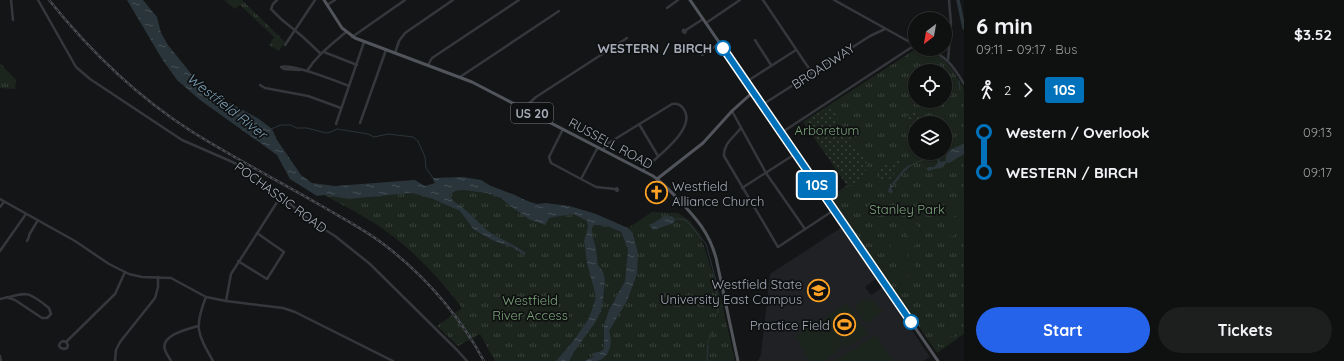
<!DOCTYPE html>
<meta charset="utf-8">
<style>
body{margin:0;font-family:Quicksand,sans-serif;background:#1d1e1e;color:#f1f3f6;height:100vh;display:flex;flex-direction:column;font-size:15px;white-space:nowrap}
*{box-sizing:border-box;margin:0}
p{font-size:13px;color:#9b9d9f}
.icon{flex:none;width:22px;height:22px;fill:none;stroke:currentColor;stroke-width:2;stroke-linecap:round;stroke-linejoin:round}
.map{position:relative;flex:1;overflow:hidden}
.details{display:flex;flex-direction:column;background:#0f1010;width:380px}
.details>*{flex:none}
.badge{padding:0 8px;border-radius:3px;font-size:14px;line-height:26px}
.needle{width:26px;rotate:211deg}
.tools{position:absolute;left:908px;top:12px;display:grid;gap:8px}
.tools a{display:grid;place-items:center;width:44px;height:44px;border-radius:50%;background:#0f1010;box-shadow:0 1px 3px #0004,0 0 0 1px #2f3030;font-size:20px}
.map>.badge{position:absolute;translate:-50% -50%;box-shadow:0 0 0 2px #fff}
.legs{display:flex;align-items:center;gap:6px;height:44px;padding:0 12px;font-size:13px}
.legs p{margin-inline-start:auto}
.headline{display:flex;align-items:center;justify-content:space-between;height:68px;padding:0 12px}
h1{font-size:22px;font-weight:700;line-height:30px}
.action{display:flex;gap:8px;margin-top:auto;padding:8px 12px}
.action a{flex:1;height:46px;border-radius:24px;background:#2563eb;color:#fff;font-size:16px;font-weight:700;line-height:46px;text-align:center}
.action a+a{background:#1d1e1e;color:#f1f3f6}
ul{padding:0 12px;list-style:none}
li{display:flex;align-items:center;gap:14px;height:40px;font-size:15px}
li i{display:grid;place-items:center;width:6px;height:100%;margin:0 5px;background:currentColor}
li i::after{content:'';width:10px;height:10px;margin:-5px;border:3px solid;border-radius:50%;background:#0f1010}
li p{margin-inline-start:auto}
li:first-child i{background:linear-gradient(#0000 50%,currentColor 0)}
li:last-child i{background:linear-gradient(currentColor 50%,#0000 0)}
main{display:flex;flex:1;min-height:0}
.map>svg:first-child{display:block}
</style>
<main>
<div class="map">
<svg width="964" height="361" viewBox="0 0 964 361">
<defs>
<pattern id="grass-tufts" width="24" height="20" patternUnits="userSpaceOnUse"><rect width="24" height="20" fill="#1c251d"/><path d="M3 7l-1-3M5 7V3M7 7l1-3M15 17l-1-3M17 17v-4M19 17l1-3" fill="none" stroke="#3a423c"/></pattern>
<pattern id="garden-dots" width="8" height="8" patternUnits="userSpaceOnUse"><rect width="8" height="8" fill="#1c251d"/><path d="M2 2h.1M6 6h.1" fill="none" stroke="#3a423c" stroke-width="1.8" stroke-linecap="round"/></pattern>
<pattern id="water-ripples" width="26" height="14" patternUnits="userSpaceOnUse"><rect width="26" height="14" fill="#2a353b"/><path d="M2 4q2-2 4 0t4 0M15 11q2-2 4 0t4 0" fill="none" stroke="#465055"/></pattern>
</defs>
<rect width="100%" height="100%" fill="#141516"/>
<!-- built -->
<path fill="#202124" d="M842 227 877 278 865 287 871 295 883 287 930 357 923 361H758L761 354 770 274Z"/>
<!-- grass -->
<g fill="url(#grass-tufts)" fill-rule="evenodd">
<path d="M224 0H242L285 42 279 51 269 45 274 37 240 5 235 9Z"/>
<path d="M916 49C945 52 951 67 964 89V334L937 353 830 197 847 185 803 122ZM915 71H945V101H915ZM915 123H945V153H915Z"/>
<path d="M0 63 16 80 15 89 0 88Z"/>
<path d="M462 190 487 193 501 198 509 205 530 220 544 225 549 218 573 214 587 221 588 227 584 241 587 263 596 297 589 318 574 340 556 361H495L480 334 458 346 437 326 462 308C437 275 406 242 369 220 355 211 339 203 324 195L349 199 412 193 434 199 460 211 474 230 494 241 512 247 524 255 526 253C515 245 502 240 491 233 481 226 476 219 468 212 462 206 454 203 450 195L455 191Z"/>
<path d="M652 212 678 213 690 221 700 234 721 299 735 361H598L606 356 609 331 627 301 637 274 634 234 628 228Z"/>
<path d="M593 225 607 226 621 232 628 249 625 281 609 310 604 333V349L596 353 590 359 584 361H569C574 348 588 335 595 323 602 310 603 298 605 284 606 275 600 271 598 264 597 259 597 254 596 249 595 241 589 233 593 225Z"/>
</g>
<!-- garden -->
<g fill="url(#garden-dots)">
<path d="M828 107 835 114 867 163 865 176 848 187 804 122Z"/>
<path d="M915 111 922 123H917L911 113Z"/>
<path d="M909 115 915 125 914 132 905 117Z"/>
<path d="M900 159H901L902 163 891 178 886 181C880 180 876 173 878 168Z"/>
</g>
<!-- pitch -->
<g fill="#1c251d">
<path d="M959 198 964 207V211L944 222 937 210Z"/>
<path d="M964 214V230L951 237 944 225Z"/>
<path d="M915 222 925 238 914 246 904 230Z"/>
<path d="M897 238 908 256 900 261 889 243Z"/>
<path d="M911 258 920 275 911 280 903 268 910 280 901 286 891 270Z"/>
<path d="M871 300 876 303 883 312 867 323 864 322 855 308 860 302Z"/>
<path d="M847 303 860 323 870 335H866L847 347C843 344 843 341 840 336 836 329 829 322 820 321Z"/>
<path d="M814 323C824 324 834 327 839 337 841 340 841 343 843 346L825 361H809L796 336 805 328Z"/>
<path d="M947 323 957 326 954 337 948 335 945 346 935 343 938 332 944 334Z"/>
<path d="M876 335 893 361H834Z"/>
</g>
<!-- water -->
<g fill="url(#water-ripples)">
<path d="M127 0H143L157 17 161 33 168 45 193 76 215 95 259 119 272 129 277 140 301 175 312 183 335 186 415 180 425 186 435 183 433 180V178L463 177 481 180 491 186 515 195 527 201 537 204 546 203 569 206 583 210 596 214 628 228 633 233 638 254 637 274 627 301 609 331C613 342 610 358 597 361 593 361 588 361 584 361L593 357 594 353 601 351 604 349V325L609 310 625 281 628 249 621 232 607 226 594 225 592 228V235L596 248 598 265 603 272 605 280 603 300 601 311 595 323 574 352 569 361H556L574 340 589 318 596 297 587 263 584 241 588 227 587 221 573 214 549 218 545 225 530 220 509 205 501 198 487 193 462 190 455 191 450 195C453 203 462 206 468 212 476 219 481 226 491 233 503 240 515 245 526 253L524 255 512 247 494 241 474 230 460 211 433 199 412 193 349 199 324 195 317 196 290 179 277 155 200 100 177 80 162 59Z"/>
<path d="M964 144V154L949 163 947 162 941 168 934 169 929 171 926 169 929 167H934L938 163 937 157C927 158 912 163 905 171 900 176 896 183 891 188L893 192 891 193 888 192 889 188 903 170 908 166 928 157 938 155 939 157 940 162 946 161C945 149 955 148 964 144Z"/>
<path d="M672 216 675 220 674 223 653 230 649 224H652L663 217Z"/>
</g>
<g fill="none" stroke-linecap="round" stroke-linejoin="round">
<!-- stream -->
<g stroke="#2a353b" stroke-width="1">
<path d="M959 81 960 90"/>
<path d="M271 129 281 125H291L296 128H307L326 133 331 132 337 129 368 134 374 137 388 134 413 137 418 141 425 157 426 168 433 178"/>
<path d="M674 219H682L687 221 706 244 716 281 718 313"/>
<path d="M709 339 713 331"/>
<path d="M708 343V341"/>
<path d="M707 361 708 345"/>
</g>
<!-- river -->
<path stroke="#2a353b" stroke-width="3.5" d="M958 0 964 28"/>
<!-- minor -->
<g stroke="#35373c" stroke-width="2.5">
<path d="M11 0 13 20"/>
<path d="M38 0 76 67 90 79 182 140 228 160 247 169 281 196 309 220 335 236 370 264 457 350 467 361"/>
<path d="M277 0 273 4 271 9 281 19 303 37 321 54"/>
<path d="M763 0 812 73"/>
<path d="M834 0 915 45"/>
<path d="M327 5 335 0"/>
<path d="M667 8 678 0"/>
<path d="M706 23 740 0"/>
<path d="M686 30 685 33 683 32V30H686L703 19"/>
<path d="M352 37 405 0"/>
<path d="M755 40 771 65"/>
<path d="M285 45 315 0"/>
<path d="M927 49C946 55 954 67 964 84"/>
<path d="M324 52 357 65"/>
<path d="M395 53 399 41 405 33 453 0"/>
<path d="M702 55 720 43"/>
<path d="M948 60 951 24 949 0"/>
<path d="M428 65 432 58 519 0"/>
<path d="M300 70 284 69 281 67C292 63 336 81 349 86"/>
<path d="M307 71C317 55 332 44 346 32"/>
<path d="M460 77 559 11"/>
<path d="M746 82 796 50"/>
<path d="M260 85 265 88 308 96 341 108"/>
<path d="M762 105 870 36 885 29"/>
<path d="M524 108 536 97 627 38"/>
<path d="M732 111 766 173 805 229"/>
<path d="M360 123 386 50"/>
<path d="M336 124 364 42"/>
<path d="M639 124 658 156"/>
<path d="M741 128C734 137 723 144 724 156L778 247 834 210"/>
<path d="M563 129 549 157 551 163 596 187 615 189 617 191 618 190 617 188 615 189"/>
<path d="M781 133 915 45"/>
<path d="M603 150 607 144 672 104C677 103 680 104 683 108 699 128 655 158 642 171"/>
<path d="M581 179 598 147"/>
<path d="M742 188 795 154"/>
<path d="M0 199 75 241 109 264 129 274 142 277 171 278 206 297 226 301 283 308 295 312 393 361"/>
<path d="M0 207 4 202"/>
<path d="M27 241 29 237V235L38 220"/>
<path d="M0 251 26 214"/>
<path d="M238 261 267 279 284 252 257 233"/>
<path d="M206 297C194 327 197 333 213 361"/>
<path d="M0 299C28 293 25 289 49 308L51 314 47 318H42L15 300 6 297"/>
<path d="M226 301 231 274 281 196"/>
<path d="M66 342 63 341 60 343 59 346 61 348 64 349 67 348 68 345 66 342 115 294 125 272"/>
<path d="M0 356 1 361"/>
<path d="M115 361 116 350 120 342 155 298 158 287V277"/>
<path d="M171 361C169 357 166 354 165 350 160 335 188 329 198 326"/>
</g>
<!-- major -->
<g stroke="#51545b" stroke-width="3">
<path d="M324 0 342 28 355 38 472 82 653 176C662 182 670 191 678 199 696 218 709 232 716 258L738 361"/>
<path d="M690 0 938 361"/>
<path d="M657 179 703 143 732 111 753 92"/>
</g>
<defs>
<path id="rail" d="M49 0C90 51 136 96 191 131 232 157 277 180 320 205 342 218 366 230 386 246 426 277 460 317 484 361"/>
</defs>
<!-- rail casing -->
<use href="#rail" stroke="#484b51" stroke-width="2.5"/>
<!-- rail -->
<use href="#rail" stroke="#0f1011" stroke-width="1" stroke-dasharray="3" stroke-linecap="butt"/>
</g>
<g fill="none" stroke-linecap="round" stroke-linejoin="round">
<defs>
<path id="line-1" d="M723 48 911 322"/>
</defs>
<!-- line-1 casing -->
<use href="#line-1" stroke="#fff" stroke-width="9"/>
<!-- line-1 -->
<use href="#line-1" stroke="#0072bc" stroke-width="6"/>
</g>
<!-- icons -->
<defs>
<symbol id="church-ring" viewBox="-11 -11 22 22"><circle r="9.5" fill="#0f1011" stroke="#fea225" stroke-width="1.5"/><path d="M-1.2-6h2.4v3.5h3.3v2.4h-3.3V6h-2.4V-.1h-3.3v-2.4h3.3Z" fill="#fea225"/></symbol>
<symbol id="university-ring" viewBox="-11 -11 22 22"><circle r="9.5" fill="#0f1011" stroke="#fea225" stroke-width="1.5"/><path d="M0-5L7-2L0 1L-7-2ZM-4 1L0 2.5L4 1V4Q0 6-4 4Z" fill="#fea225"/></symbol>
<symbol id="stadium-ring" viewBox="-11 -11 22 22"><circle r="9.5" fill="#0f1011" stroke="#fea225" stroke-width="1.5"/><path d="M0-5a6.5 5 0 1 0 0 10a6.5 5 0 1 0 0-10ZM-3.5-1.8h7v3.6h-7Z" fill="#fea225"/></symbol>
</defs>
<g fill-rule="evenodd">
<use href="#church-ring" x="644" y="180" width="25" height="25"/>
<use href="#university-ring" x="806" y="278" width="25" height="25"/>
<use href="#stadium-ring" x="832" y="312" width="25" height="25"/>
</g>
<!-- markers -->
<g fill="#fff" stroke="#0072bc" stroke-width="2">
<circle cx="723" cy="48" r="7"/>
<circle cx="911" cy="322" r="7"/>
</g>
<g text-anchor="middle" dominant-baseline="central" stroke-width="3.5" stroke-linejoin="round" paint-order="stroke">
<!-- shield labels -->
<rect fill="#0f1011" stroke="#787d86" stroke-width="1" x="511" y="103" width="42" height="20" rx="3"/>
<g font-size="12" font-weight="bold" fill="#a5acb8">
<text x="532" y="113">US 20</text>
</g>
<!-- stop labels -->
<g font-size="13" font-weight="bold" fill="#a5acb8" stroke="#0f1011" text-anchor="end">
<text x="712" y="48">WESTERN / BIRCH</text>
</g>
<!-- street labels -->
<g font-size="13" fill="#a5acb8" stroke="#0f1011">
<text transform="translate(823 66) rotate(-33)">BROADWAY</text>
<text transform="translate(611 143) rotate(28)">RUSSELL ROAD</text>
<text transform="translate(281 197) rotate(36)">POCHASSIC ROAD</text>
</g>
<!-- park labels -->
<g font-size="13" fill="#7ca47b" stroke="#0f1011">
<text x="827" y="130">Arboretum</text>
<text x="907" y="209">Stanley Park</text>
<text x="530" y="300">Westfield<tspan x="530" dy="15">River Access</tspan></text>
</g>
<!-- poi labels -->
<g font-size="13" fill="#a5acb8" stroke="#0f1011" text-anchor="end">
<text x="672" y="186" text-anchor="start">Westfield<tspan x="672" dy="15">Alliance Church</tspan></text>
<text x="802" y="284">Westfield State<tspan x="802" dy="15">University East Campus</tspan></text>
<text x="830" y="325">Practice Field</text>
</g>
<!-- water labels -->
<g font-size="14" font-style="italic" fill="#7a9fb5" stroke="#0f1011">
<text transform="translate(227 106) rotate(38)">Westfield River</text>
</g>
</g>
</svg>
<div class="tools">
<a><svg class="needle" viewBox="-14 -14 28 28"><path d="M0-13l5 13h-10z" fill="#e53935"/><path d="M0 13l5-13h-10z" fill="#9b9d9f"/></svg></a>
<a><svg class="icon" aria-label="locate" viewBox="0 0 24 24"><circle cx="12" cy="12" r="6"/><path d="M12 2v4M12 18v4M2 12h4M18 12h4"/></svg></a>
<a><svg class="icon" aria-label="layers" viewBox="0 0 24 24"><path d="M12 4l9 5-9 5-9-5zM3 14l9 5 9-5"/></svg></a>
</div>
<b class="badge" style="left:817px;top:185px;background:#0072bc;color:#fff">10S</b>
</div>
<section class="details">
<div class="headline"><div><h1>6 min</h1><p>09:11 – 09:17 · Bus</p></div><b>$3.52</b></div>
<div class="legs"><svg class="icon" aria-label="walk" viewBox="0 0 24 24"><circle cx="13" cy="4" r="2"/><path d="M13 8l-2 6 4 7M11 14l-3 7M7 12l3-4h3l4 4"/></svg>2<svg class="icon" aria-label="forward" viewBox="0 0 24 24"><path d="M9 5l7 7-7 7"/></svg><b class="badge" style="background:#0072bc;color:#fff">10S</b></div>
<ul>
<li><i style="color:#0072bc"></i><b>Western / Overlook</b><p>09:13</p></li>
<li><i style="color:#0072bc"></i><b>WESTERN / BIRCH</b><p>09:17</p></li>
</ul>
<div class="action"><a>Start</a><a>Tickets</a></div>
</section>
</main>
